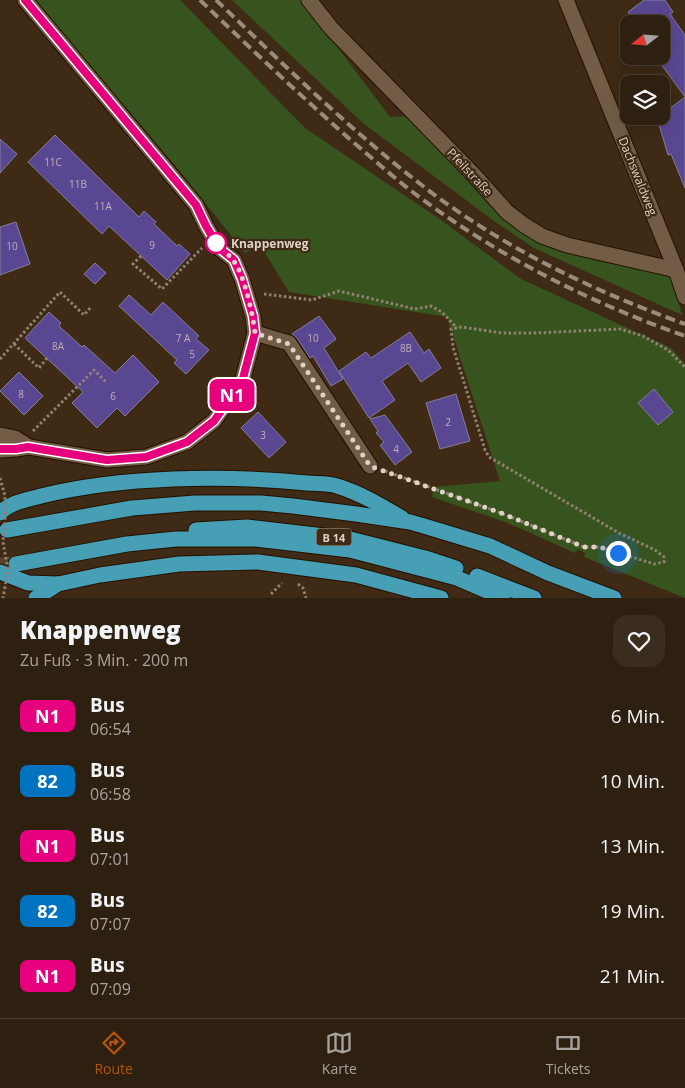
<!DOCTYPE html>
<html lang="de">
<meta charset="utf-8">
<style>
body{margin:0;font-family:"Open Sans",sans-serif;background:#3a2d1e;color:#f1f3f6;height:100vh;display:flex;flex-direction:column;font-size:19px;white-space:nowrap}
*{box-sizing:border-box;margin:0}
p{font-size:16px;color:#a7a39f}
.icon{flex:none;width:28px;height:28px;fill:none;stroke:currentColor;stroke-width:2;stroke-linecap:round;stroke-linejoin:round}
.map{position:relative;height:598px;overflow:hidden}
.panel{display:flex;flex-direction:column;background:#2e2010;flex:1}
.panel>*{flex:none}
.badge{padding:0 10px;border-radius:8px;font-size:18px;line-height:32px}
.needle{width:32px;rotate:253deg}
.controls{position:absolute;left:620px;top:15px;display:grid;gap:10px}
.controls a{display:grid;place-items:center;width:50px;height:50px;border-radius:10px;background:#2e2010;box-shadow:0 5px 20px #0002,0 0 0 1px #493e30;font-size:25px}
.you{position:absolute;width:25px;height:25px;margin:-12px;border:4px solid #fff;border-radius:50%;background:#1a73e8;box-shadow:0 0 0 8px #1a73e833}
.map>.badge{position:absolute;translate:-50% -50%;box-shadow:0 0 0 2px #fff}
.round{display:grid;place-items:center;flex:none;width:52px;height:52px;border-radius:15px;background:#3a2d1e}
.overview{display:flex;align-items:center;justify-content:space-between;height:85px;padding:0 20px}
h1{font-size:24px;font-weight:800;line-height:38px}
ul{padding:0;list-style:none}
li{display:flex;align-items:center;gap:15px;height:65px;padding:0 20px}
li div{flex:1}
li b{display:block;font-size:19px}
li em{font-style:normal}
li .badge{min-width:55px;font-weight:700;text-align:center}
.tab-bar{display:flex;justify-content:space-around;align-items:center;height:70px;border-top:1px solid #493e30;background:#2e2010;font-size:14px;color:#a7a39f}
.tab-bar a{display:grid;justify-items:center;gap:2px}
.tab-bar .current{color:#b45309}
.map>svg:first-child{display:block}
</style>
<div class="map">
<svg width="685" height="598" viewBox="0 0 685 598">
<rect width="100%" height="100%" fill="#3e2a15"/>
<!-- green -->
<g fill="#37541f">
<path d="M35 0H180L305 128 441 220 521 279 671 348 685 364V598L584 557 585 553 578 549 575 553 508 523 432 497 434 487 500 481 447 317 289 292 260 245 245 253 178 169Z"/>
<path d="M232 0H302L390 117 410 116 511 220 672 277 682 315 534 248 494 221 364 124Z"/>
</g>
<!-- building -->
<g fill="#5a4792" stroke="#837e9b">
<path d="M644 0H665L673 12 670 14 685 35V188L671 154 668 155 658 121 670 114 669 109 685 97 661 64V24H636L628 12Z"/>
<path d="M55 135 139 217 144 211 156 222 154 224 177 246 179 244 190 254 167 280 109 226 102 234 28 162Z"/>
<path d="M0 139 17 154 0 173Z"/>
<path d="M16 222 30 264 0 275V227Z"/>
<path d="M95 263 106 273 95 284 84 274Z"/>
<path d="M129 295 151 315 163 302 199 336 196 339 209 350 186 374 174 363 177 360 119 306Z"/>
<path d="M49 312 61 323 59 326 82 347 84 345 115 373 133 355 159 382 125 416 117 408 97 428 72 403 83 392 25 338Z"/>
<path d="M319 316 336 339 324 348 343 379 331 386 313 356 310 358 297 338 292 334Z"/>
<path d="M410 332 424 353 429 349 441 368 421 382 408 363 385 379 382 381 395 400 369 418 339 371 366 352 371 358Z"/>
<path d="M19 372 43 396 24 415 0 391Z"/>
<path d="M654 389 673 412 658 425 638 403Z"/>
<path d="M456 394 470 441 440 449 426 403Z"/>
<path d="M258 412 286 442 269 458 241 428Z"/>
<path d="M385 415 412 452 395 465 380 445 384 442 376 433 378 431 370 419Z"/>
</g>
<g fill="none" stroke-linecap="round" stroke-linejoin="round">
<!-- highway-tunnel -->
<path stroke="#56432f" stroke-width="15" stroke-dasharray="15 8" stroke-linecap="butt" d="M0 565 16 564"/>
<defs>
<g id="minor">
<path d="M309 0 331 28 474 175 507 212 524 225 542 236 567 245 676 270"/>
<path d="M566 0 676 270 685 297"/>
<path d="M255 333 289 343 370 466"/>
<path d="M0 435 15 438 29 447"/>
<path d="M0 450 16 449 29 447 107 460 146 457 187 442 214 421 242 382 255 333 253 316 242 279 234 260 219 248 206 226 196 205 25 0"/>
</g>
<g id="highway">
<path d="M0 513C10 502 27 500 41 496 122 476 224 475 307 483 317 484 328 483 337 486 360 493 382 506 402 518"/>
<path d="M7 530 132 508 195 503H261L293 506 356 514 410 522 424 526 490 546 548 573 614 598"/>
<path d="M196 530 247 527 350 539 429 559 456 568"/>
<path d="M16 564 127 544 176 539H256L350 550 457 578 503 598"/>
<path d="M0 572 28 583 58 584 100 575 179 564 258 562 356 575 441 598"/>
<path d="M477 576 534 598"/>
<path d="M36 598 58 584"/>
</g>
</defs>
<!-- minor casing -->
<use href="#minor" stroke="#241200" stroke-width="17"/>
<!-- highway casing -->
<use href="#highway" stroke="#241200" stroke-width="17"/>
<!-- path -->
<g stroke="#918170" stroke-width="3" stroke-dasharray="2.5 2.5" stroke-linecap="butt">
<path d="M141 256 133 264 162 289 202 248"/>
<path d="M264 294 312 300 339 291 415 309 431 306 442 312 457 328"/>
<path d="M14 344 39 368 47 358"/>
<path d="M0 359 60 292 84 315 91 307"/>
<path d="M33 431 94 370 106 382"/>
<path d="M385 471 501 513 584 547H600L654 564 664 562V557L655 550 619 533 489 457 485 450 453 347 451 329 462 327 502 333H536L620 329 643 336 668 350 685 367"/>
<path d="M298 584 303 588 306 598"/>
<path d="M271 594 282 583"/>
</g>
<!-- minor -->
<use href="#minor" stroke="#725c46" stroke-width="15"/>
<!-- highway -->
<use href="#highway" stroke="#469fb4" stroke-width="15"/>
<!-- rail -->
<g stroke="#9b8b7b" stroke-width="4" stroke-dasharray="10 5" stroke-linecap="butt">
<path d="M200 0C250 48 301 96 353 142 373 159 393 177 414 193 496 255 588 302 685 336"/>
<path d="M216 0C282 63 347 127 419 183 498 245 590 290 685 324"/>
</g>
<!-- path-bridge -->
<path stroke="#918170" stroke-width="3" stroke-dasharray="2.5 2.5" stroke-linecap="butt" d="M0 478 5 496V520L3 542 8 570 3 598"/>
</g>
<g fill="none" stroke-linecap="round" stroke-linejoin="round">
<defs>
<path id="line" d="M0 449H16L28 447 107 460 146 457 187 442 214 421 242 382 255 333 253 316 242 279 234 260 219 248 206 226 196 205 25 0"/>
</defs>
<!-- line casing -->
<use href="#line" stroke="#fff" stroke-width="11"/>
<!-- line -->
<use href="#line" stroke="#e6007e" stroke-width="8"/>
<!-- walk -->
<path stroke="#dfd2c5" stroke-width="5" stroke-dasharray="0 9" d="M216 243C221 250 228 253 233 260 244 273 253 315 255 333L289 344 370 466 501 513 584 547H600L618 553"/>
</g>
<!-- markers -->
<circle fill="#fff" stroke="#e6007e" stroke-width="2.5" cx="216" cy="243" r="10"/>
<g text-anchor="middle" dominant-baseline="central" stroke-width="4.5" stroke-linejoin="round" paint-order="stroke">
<!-- number labels -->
<g font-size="10" fill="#beafb8">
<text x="53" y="162">11C</text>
<text x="78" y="184">11B</text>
<text x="103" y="206">11A</text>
<text x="152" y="245">9</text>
<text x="12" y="246">10</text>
<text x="183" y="338">7 A</text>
<text x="313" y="338">10</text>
<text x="58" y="346">8A</text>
<text x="406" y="348">8B</text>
<text x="192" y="354">5</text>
<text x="21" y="394">8</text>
<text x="113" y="396">6</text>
<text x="448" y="422">2</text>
<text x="263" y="435">3</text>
<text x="396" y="449">4</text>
</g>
<!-- shield labels -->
<rect fill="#3e2a15" stroke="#afa090" stroke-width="1" x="316.5" y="528.5" width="35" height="17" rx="4"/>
<g font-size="11" font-weight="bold" fill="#dfd2c5">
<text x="334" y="537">B 14</text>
</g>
<!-- street labels -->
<g font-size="12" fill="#dfd2c5" stroke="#3e2a15">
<text transform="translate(470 172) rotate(47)">Pfeilstraße</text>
<text transform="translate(638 176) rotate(68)">Dachswaldweg</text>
</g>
<!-- stop labels -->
<g font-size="12" font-weight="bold" fill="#dfd2c5" stroke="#3e2a15" text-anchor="start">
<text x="231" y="243">Knappenweg</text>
</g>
</g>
</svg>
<div class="controls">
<a><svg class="needle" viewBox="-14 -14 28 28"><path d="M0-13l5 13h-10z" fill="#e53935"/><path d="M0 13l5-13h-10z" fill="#a7a39f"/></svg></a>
<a><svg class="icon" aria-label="layers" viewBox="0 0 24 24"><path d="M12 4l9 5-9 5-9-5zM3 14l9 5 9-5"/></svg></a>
</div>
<div class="you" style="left:618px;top:553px"></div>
<b class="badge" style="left:232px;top:395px;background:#e6007e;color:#fff">N1</b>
</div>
<section class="panel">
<div class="overview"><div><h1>Knappenweg</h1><p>Zu Fuß · 3 Min. · 200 m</p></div><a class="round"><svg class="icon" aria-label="heart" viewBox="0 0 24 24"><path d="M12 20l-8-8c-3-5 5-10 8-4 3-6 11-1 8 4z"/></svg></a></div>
<ul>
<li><span class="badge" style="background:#e6007e;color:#fff">N1</span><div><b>Bus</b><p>06:54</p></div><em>6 Min.</em></li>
<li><span class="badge" style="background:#0073c0;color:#fff">82</span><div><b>Bus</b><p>06:58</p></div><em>10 Min.</em></li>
<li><span class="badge" style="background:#e6007e;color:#fff">N1</span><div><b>Bus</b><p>07:01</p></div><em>13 Min.</em></li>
<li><span class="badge" style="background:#0073c0;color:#fff">82</span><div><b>Bus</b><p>07:07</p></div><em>19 Min.</em></li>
<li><span class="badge" style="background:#e6007e;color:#fff">N1</span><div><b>Bus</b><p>07:09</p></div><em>21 Min.</em></li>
</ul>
</section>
<nav class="tab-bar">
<a class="current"><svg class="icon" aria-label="directions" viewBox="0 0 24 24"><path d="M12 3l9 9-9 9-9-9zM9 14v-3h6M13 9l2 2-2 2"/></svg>Route</a>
<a><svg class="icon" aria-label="map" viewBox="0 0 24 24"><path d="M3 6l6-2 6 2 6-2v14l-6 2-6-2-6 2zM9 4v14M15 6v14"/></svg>Karte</a>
<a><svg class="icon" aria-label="tickets" viewBox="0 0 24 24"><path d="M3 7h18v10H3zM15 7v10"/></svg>Tickets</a>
</nav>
